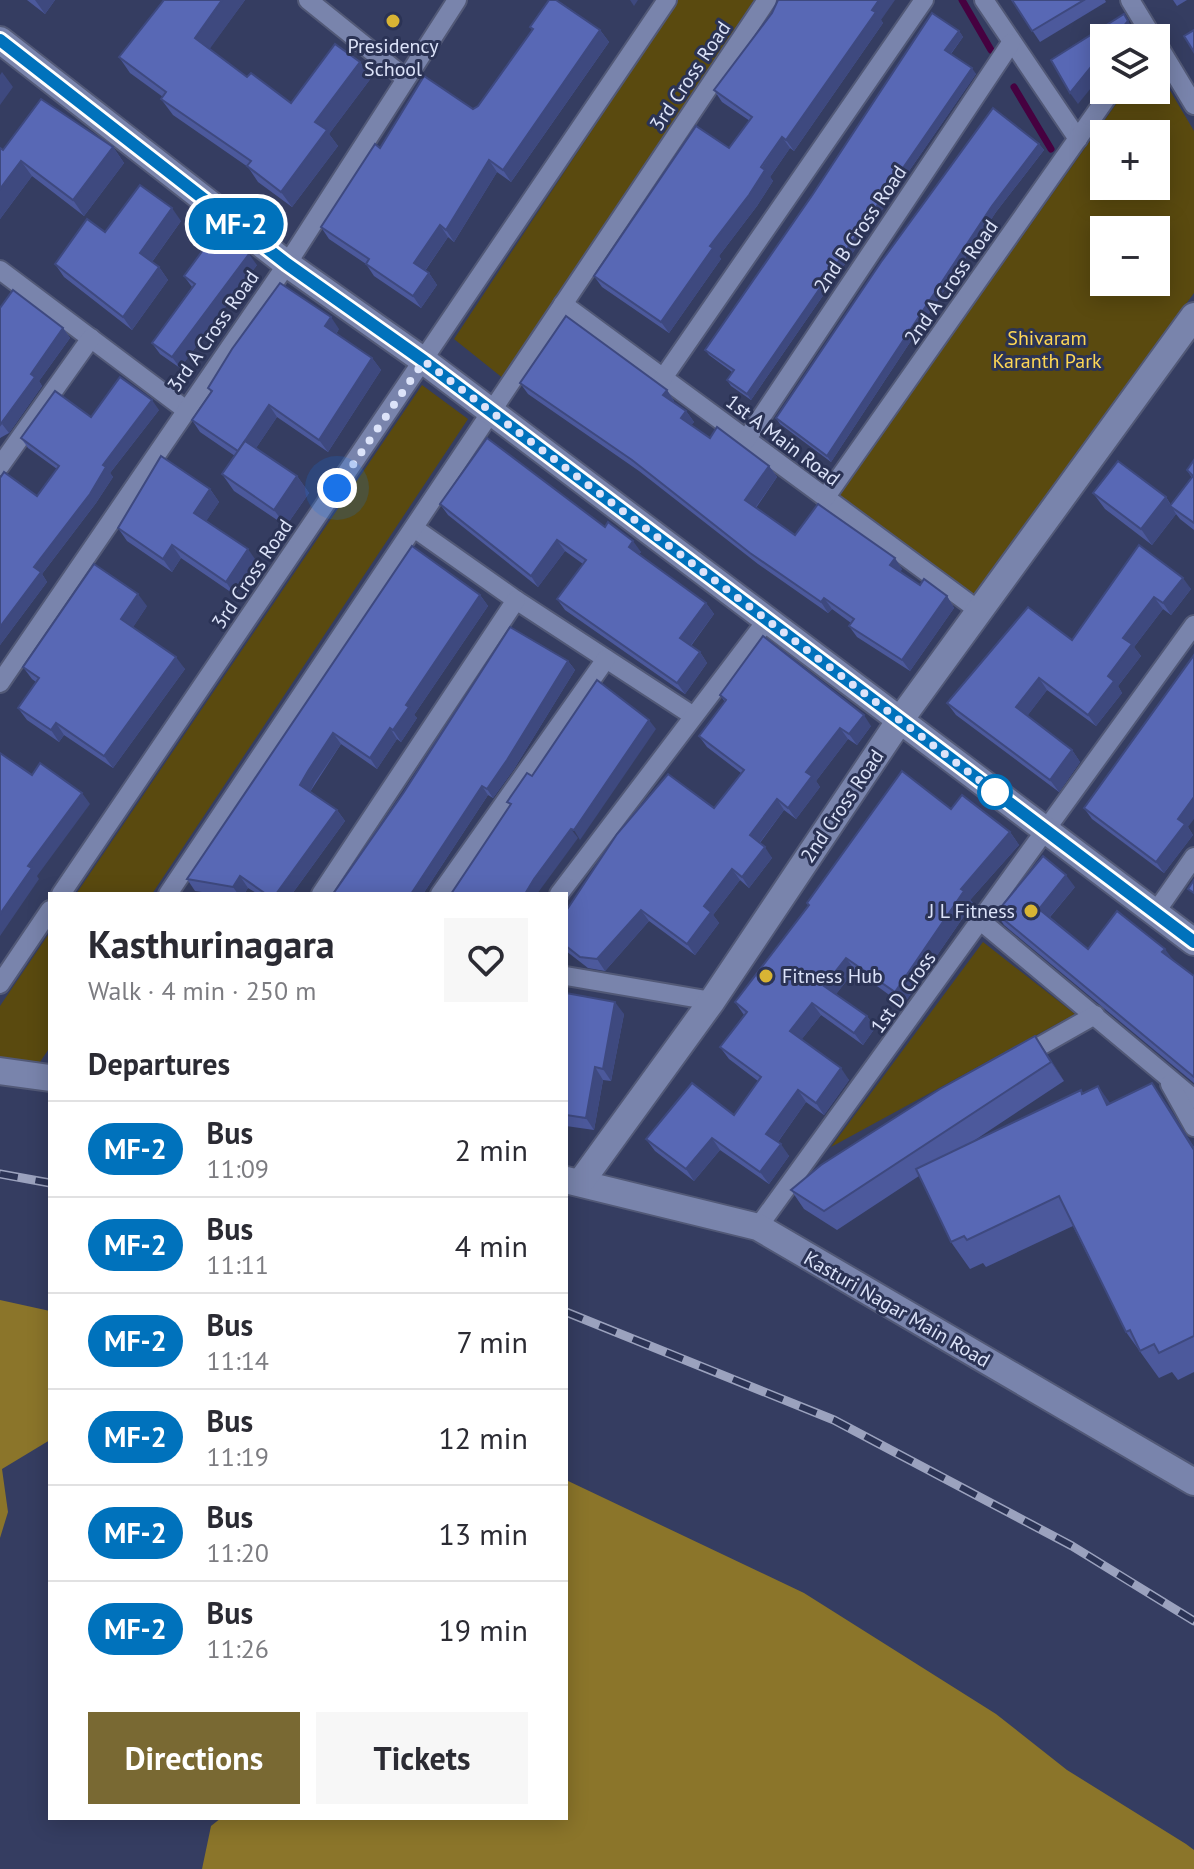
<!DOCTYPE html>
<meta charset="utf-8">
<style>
body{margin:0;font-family:"PT Sans",sans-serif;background:#f7f7f7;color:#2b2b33;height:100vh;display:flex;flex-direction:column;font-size:30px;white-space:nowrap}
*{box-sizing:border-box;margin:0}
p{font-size:26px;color:#7c7c81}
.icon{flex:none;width:44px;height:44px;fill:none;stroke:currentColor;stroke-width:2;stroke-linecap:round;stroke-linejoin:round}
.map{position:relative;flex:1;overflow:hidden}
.side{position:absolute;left:48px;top:892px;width:520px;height:928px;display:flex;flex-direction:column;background:#fff;border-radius:0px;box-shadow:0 4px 20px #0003}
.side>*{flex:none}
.badge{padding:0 16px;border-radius:26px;font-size:28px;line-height:52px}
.buttons{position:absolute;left:1090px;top:24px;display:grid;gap:16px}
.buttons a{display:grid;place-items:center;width:80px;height:80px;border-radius:0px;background:#fff;box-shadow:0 4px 20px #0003;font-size:40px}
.you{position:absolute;width:40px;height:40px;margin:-20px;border:6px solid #fff;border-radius:50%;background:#1a73e8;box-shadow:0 0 0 12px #1a73e833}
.map>.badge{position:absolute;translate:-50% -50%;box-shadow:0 0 0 4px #fff}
h2{padding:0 40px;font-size:30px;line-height:72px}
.round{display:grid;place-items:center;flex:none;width:84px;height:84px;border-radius:0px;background:#f7f7f7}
.head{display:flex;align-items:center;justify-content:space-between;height:136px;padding:0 40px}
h1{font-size:38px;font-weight:600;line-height:60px}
.button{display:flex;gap:16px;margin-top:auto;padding:16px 40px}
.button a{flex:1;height:92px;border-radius:0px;background:#796933;color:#fff;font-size:32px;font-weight:600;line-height:92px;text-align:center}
.button a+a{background:#f7f7f7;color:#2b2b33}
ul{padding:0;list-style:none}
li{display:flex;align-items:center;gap:24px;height:96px;padding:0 40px;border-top:2px solid #e1e1e2}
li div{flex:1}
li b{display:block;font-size:30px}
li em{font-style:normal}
li .badge{min-width:88px;font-weight:700;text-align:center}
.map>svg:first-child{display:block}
</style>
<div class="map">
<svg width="1194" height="1869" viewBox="0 0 1194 1869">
<rect width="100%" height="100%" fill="#353d61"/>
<!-- green -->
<g fill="#5a4a0f" fill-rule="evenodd">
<path d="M678 0H754L504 379 454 339Z"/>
<path d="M1156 67 1194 131V293L973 596 836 499 1126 90H1156ZM1104 134H1156V186H1104ZM1104 230H1156V282H1104Z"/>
<path d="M422 385 468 419 152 894H76Z"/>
<path d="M50 932V1047L40 1062 0 1058V1006Z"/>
<path d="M983 942 1075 1014 831 1147Z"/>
</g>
<!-- forest -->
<g fill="#8b752a">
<path d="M0 1300 50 1311V1440L2 1469 8 1512 0 1538Z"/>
<path d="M566 1480 804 1593 996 1714 1067 1770 1186 1844 1194 1850V1869H202L211 1826 221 1818H566Z"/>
</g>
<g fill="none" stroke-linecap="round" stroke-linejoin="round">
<!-- stream -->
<g stroke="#460140" stroke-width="7">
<path d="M962 0 991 50"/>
<path d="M1014 87 1051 149"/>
</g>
<defs>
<g id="street">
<path d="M308 0 405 78"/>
<path d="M984 0 1078 139"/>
<path d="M1130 0 1153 38"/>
<path d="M1156 42 1194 105"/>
<path d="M0 270 186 410"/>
<path d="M563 304 978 610"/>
<path d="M663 378 924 0"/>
<path d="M746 440 1011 43"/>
<path d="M0 466 91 338"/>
<path d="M825 498 1112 90"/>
<path d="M414 528 516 600 692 715"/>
<path d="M0 683 287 264 457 0"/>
<path d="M61 894 667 0"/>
<path d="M168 894 767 0"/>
<path d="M321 894 516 600"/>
<path d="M440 894 606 659"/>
<path d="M559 894 767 620"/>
<path d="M1155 913 1194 857"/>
<path d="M982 922 1194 1099"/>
<path d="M566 976 712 1001"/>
<path d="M0 984 50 910"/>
<path d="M1021 1057 1095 1015"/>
<path d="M1170 1084 1194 1127"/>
<path d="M758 1227 1194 625"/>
</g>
<g id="secondary">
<path d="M0 40 287 264 424 361 1194 942"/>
<path d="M0 1071 50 1078"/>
<path d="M566 1180 758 1227 1194 1482"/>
<path d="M580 1183 712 1001 900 720 1194 316"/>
</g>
</defs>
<!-- street casing -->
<use href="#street" stroke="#525977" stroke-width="22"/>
<!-- secondary casing -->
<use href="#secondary" stroke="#525977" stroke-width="30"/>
<!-- street -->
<use href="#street" stroke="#7984ac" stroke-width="18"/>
<!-- secondary -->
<use href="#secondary" stroke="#7984ac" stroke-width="26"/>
<defs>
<g id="rail">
<path d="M0 1174 50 1183"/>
<path d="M566 1312 834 1420 1072 1546 1194 1621"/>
</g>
</defs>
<!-- rail casing -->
<use href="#rail" stroke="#9ba2be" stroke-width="9"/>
<!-- rail -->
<use href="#rail" stroke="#2b3355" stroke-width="6" stroke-dasharray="18" stroke-linecap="butt"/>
</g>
<!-- wall -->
<g fill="#4c599c">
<path d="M27 0H55L45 14Z"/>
<path d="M164 0H245L209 49 247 77 291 103 360 62 371 78 329 134 338 146 292 207 258 182 248 167 173 115 161 99 163 97 130 73 119 57Z"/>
<path d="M1012 0H1105L1106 2 1040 42Z"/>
<path d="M1173 0H1187L1177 6Z"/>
<path d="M560 2 600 30 609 42 511 182 497 172 454 242 448 237 425 271 429 273 437 285 421 308 374 276 366 264 329 239 321 227 380 148 478 106 532 30 530 27Z"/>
<path d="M772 13 881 20 883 23 794 151 790 148 770 177 773 181 757 206 719 256 721 259 669 333 602 287 594 276 729 148 750 121 722 102 714 90Z"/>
<path d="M959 31 963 37 951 54 976 74 751 400 731 386 727 380 732 372 709 355 705 350Z"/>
<path d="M1039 144 1044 150 996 212 831 462 780 424 776 418Z"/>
<path d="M113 147 124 163 84 216 32 176 0 219V148L3 150Z"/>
<path d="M181 221 152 262 159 267 168 280 132 330 64 277 55 264 105 232Z"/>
<path d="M257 265 180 368 160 354 152 343 192 287 184 276Z"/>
<path d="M0 308 63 328 70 338 39 381 42 386 9 433 0 438Z"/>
<path d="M339 329 336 334 372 358 381 370 328 452 277 417 256 448 297 476 309 493 286 526 234 491 222 474 235 456 200 432 192 420 211 392 208 388Z"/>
<path d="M520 383 667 390 674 401V402L686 411 694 422 691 425 710 438 769 466 777 477 756 508 795 535 902 569 900 572 920 585 947 596 954 608 910 671 857 637 849 626 851 623 832 609 828 613 758 564 639 471 528 394Z"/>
<path d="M159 410 110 473 113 477 96 503 42 574 47 582 0 645V478L37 496 57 469 28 448 21 438 91 417Z"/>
<path d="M1194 460V530L1180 519 1176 514 1152 545 1105 509 1093 493 1166 497 1171 505 1192 478 1187 470Z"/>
<path d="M210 489 219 502 206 521 257 562 235 595 181 558 172 572 127 541 118 528Z"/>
<path d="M440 504 605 527 641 552 639 554 706 603 714 614 691 646 700 652 707 663 685 694 565 610 557 599 583 564 565 551 538 587 448 515Z"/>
<path d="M1139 545 1191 589 1171 615 1163 609 1134 647 1141 656 1118 686 1122 693 1096 726 1047 690 1027 716 1072 750 1080 762 1059 792 956 715 947 703 1072 640Z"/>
<path d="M412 546 480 595 488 606 414 715 417 718 401 742 397 739 377 769 341 744 310 792 337 810 345 821 292 894H258L248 888 244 894H216L195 891 187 879Z"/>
<path d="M147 606 133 627 185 669 113 768 64 735 59 742 27 720 18 708 36 682 32 679 23 667Z"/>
<path d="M568 661 575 670 514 769 493 798 488 795 423 894H333Z"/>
<path d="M720 695 871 726 857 745 848 739 816 781 820 787 796 819 784 810 760 843 772 858 749 888 740 880 713 915 719 923 695 955 649 921 605 971 588 968 566 951V911L714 808 741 773 707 747 699 736 725 702Z"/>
<path d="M1084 808 1188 827 1193 835 1164 873 1092 819Z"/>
<path d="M951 809 1010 832 1019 845 970 900 973 903 903 1005 855 970 836 994 867 1016 875 1028 863 1045 821 1015 801 1040 849 1080 824 1115 806 1102 778 1142 789 1156 769 1184 720 1150 694 1181 655 1151 646 1139 734 1115 758 1081 729 1059 720 1047 744 1015 735 1002 809 906 807 903Z"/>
<path d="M1075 887 1050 917 1088 949 1174 961 1194 976V1083L1004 925 996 913Z"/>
<path d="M566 993 624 1014 611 1081 603 1080 594 1130 566 1126Z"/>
<path d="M1035 1036 1064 1081 969 1144 1081 1090 1083 1093 1110 1104 1152 1083 1194 1147V1372L1178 1380 1172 1372 1159 1378 1126 1332 1073 1226 986 1267 983 1263 970 1269 951 1242 919 1176 837 1230 804 1209 791 1190Z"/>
</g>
<!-- shaded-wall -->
<g fill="#3e497f">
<path d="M35 0H55L45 14Z"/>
<path d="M222 0H245L206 54 195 38Z"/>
<path d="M630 0H638L634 6Z"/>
<path d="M879 0H895L881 20 883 23 794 151 786 140Z"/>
<path d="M1124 14 1135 32 1131 38H1114Z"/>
<path d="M600 30 609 42 511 182 503 170Z"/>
<path d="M959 31 963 37 949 56 945 50Z"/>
<path d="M1104 51V72L1078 104 1070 93Z"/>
<path d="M360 62 371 78 329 134 338 146 292 207 281 192 315 122Z"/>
<path d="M972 68 976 74 751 400 747 394Z"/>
<path d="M2 72 13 87 0 105V75Z"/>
<path d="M782 137 790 148 770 177 773 181 757 206 719 256 721 259 669 333 661 322Z"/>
<path d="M1039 144 1044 150 996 212 831 462 827 456 992 206Z"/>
<path d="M113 147 124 163 84 216 73 200Z"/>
<path d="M489 160 497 172 454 242 446 230Z"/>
<path d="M21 161 32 176 0 219V189Z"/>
<path d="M172 208 181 221 149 266 140 253Z"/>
<path d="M440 225 448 237 422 275 414 263Z"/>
<path d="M249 254 257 265 180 368 172 357Z"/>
<path d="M159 267 168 280 132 330 123 317Z"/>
<path d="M429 273 437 285 421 308 413 296Z"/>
<path d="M331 317 339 329 333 338 325 326Z"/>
<path d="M63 328 70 338 39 381 42 386 9 433 2 424 31 374Z"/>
<path d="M372 358 381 370 328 452 319 440Z"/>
<path d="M667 390 674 401 671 406 663 395Z"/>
<path d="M152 400 159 410 110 473 113 477 96 503 42 574 47 582 0 645V627L34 567 103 465Z"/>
<path d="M269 405 277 417 246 463 238 451Z"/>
<path d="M686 411 694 422 689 429 681 418Z"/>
<path d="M769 466 777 477 753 511 745 500Z"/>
<path d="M297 476 309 493 286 526 274 510Z"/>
<path d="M210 489 219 502 203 526 194 513Z"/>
<path d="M1166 497 1176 514 1152 545 1141 529Z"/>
<path d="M557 540 565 551 538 587 531 576Z"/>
<path d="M633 541 641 552 636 558 629 547Z"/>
<path d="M172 545 181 558 172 572 163 559Z"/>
<path d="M248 549 257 562 235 595 226 582Z"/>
<path d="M895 558 902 569 898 576 890 565Z"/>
<path d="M1183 578 1191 589 1171 615 1163 603Z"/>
<path d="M138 594 147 606 130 632 121 619Z"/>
<path d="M480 595 488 606 414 715 417 718 401 742 393 730 406 705Z"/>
<path d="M947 596 954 608 910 671 902 660Z"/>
<path d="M1154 597 1163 609 1134 647 1141 656 1118 686 1122 693 1096 726 1088 715 1108 676 1123 638Z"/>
<path d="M824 598 832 609 828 613 821 602Z"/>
<path d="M706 603 714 614 688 649 680 638Z"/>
<path d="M700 652 707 663 685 694 677 683Z"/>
<path d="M176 657 185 669 113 768 104 756Z"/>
<path d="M568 661 575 670 514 769 493 798 487 789Z"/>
<path d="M1039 678 1047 690 1025 719 1016 707Z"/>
<path d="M864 715 871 726 857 745 849 734Z"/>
<path d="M649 720 656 729 580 840 574 830Z"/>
<path d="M56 723 64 735 59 742 51 730Z"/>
<path d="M390 728 397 739 377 769 370 758Z"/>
<path d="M840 728 848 739 816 781 820 787 796 819 788 808 806 772Z"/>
<path d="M333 733 341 744 315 782 308 796 300 785 308 771Z"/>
<path d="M1072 750 1080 762 1059 792 1050 780Z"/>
<path d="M482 786 488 795 423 894H411Z"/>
<path d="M82 793 90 804 37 876 39 879 0 936V914L28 866Z"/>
<path d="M1194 797V819L1188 827 1193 835 1164 873 1156 862 1178 819Z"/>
<path d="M777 799 784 810 757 846 750 835Z"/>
<path d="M337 810 345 821 292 894H276Z"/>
<path d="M571 829 578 838 537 894H525L534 879Z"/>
<path d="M1010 832 1019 845 970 900 973 903 903 1005 895 992 961 889Z"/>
<path d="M765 847 772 858 749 888 742 877Z"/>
<path d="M732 869 740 880 713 915 719 923 695 955 687 944 704 906Z"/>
<path d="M1066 875 1075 887 1047 920 1039 909Z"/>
<path d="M240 876 248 888 244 894H238L233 887Z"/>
<path d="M641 910 649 921 605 971 597 959Z"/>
<path d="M1165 949 1174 961 1162 952Z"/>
<path d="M846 958 855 970 833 998 824 986Z"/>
<path d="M615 1002 624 1014 611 1081 603 1069Z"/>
<path d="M812 1003 821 1015 798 1044 790 1031Z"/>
<path d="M867 1016 875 1028 863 1045 854 1033Z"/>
<path d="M1035 1036 1048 1055 1064 1081 1051 1062Z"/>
<path d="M595 1067 603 1080 594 1130 586 1118Z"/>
<path d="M841 1068 849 1080 824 1115 816 1103Z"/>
<path d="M1152 1083 1171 1110 1194 1147V1150Z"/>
<path d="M1098 1086 1117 1113 1107 1105Z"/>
<path d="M798 1090 806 1102 775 1146 766 1134Z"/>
<path d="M712 1138 720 1150 694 1181 686 1169Z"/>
<path d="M781 1144 789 1156 769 1184 760 1172Z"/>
</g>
<!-- building -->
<g fill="#5868b5" stroke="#3e497f" stroke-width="2">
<path d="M164 0H222L195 38 247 77 251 73 291 103 335 44 360 62 315 122 327 130 281 192 247 166 251 161 161 99 166 92 119 57Z"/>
<path d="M549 0H556L600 30 503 170 489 160 446 230 440 225 414 263 429 273 413 296 366 264 369 259 321 227 375 144 380 148 424 76 473 109 478 106 533 29 530 27Z"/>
<path d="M778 0H879L872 10 876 12 786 140 782 137 761 167 765 170 749 195 710 246 713 248 661 322 594 276 696 126 729 148 752 117 714 90 772 13Z"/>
<path d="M1012 0H1084L1032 31Z"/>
<path d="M932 13 959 31 945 50 972 68 747 394 727 380 734 370 705 350 813 194Z"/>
<path d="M1124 14 1128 21 1114 38H1104V51L1070 93 1051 60Z"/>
<path d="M1194 30V52L1184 36Z"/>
<path d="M41 99 113 147 73 200 21 161 0 189V148L3 150Z"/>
<path d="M993 108 1039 144 992 206 827 456 776 418 881 262Z"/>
<path d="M140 185 172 208 140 253 159 267 123 317 55 264 87 219 105 232Z"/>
<path d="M217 231 249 254 172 357 152 343 195 284 184 276Z"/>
<path d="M280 283 331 317 325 326 372 358 319 440 269 405 238 451 192 420 212 391 208 388 232 349Z"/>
<path d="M13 290 63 328 31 374 35 377 0 425V308Z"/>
<path d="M566 316 667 390 663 395 686 411 681 418 710 438 717 427 769 466 745 500 795 535 818 504 895 558 890 565 920 585 924 579 947 596 902 660 849 626 854 619 824 598 821 602 750 553 632 460 520 383Z"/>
<path d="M120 377 152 400 103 465 106 467 90 494 34 567 41 572 0 627V478L4 472 37 496 59 466 21 438 55 391 91 417Z"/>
<path d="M487 438 605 527 608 522 633 541 629 547 706 603 680 638 700 652 677 683 557 599 586 560 557 540 531 576 440 504Z"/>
<path d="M245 441 297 476 274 510 222 474Z"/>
<path d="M161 456 210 489 194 513 248 549 226 582 172 545 163 559 118 528Z"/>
<path d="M1194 460V523L1170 506 1193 476 1187 470Z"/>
<path d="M1118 461 1166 497 1141 529 1093 493Z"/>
<path d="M1139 545 1183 578 1163 603 1154 597 1123 638 1132 644 1108 676 1114 681 1088 715 1039 678 1016 707 1072 750 1050 780 947 703 1028 607 1072 640Z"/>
<path d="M412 546 480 595 406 705 409 707 393 730 390 728 370 758 333 733 308 771 300 785 337 810 276 894H266L240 876 233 887 187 879Z"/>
<path d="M94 564 138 594 121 619 176 657 104 756 56 723 51 730 18 708 39 678 23 667Z"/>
<path d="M510 627 568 661 507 760 487 789 482 786 411 894H333L404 792Z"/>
<path d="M763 636 864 715 849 734 840 728 806 772 812 776 788 808 777 799 750 835 765 847 742 877 732 869 704 906 711 912 687 944 641 910 597 959 580 957 566 946V911L617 834 668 774 714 808 744 770 699 736 726 700 720 695Z"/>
<path d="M1194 655V797L1178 819 1185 824 1156 862 1084 808Z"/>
<path d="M597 680 649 720 574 830 571 829 534 879 525 894H451L511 804 507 802 527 773 532 776Z"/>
<path d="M0 753 32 775 40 763 82 793 28 866 32 868 0 914Z"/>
<path d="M902 771 951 809 962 795 1010 832 961 889 964 891 895 992 846 958 824 986 867 1016 854 1033 812 1003 790 1031 841 1068 816 1103 798 1090 766 1134 781 1144 760 1172 712 1138 686 1169 646 1139 692 1083 734 1115 761 1077 720 1047 747 1012 735 1002 809 905 807 903Z"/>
<path d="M1043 856 1066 875 1039 909 1088 949 1117 911 1165 949 1162 952 1194 976V1077L996 913Z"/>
<path d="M1194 880V893L1188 889Z"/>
<path d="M566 993 615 1002 603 1069 595 1067 586 1118 566 1115Z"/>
<path d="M1035 1036 1051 1062 824 1211 791 1190 821 1165 940 1089Z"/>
<path d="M1152 1083 1194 1150V1336L1159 1353 1154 1344 1140 1351 1130 1330 1126 1332 1059 1196 967 1240 964 1236 951 1242 916 1169 1081 1090 1082 1094 1098 1086 1107 1105Z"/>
</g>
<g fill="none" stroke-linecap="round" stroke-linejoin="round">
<defs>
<path id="line" d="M0 40 287 264 424 361 1194 942"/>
</defs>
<!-- line casing -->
<use href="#line" stroke="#fff" stroke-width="18"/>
<!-- line -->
<use href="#line" stroke="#0072bc" stroke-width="12"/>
<!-- walk -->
<path stroke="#dce3f9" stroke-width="8" stroke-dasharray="0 14.4" d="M337 488 424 361 995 792"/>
</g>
<!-- markers -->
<g fill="#d8b434" stroke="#2b3355" stroke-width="3">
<circle cx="393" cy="21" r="8"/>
<circle cx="1031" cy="911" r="8"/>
<circle cx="766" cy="976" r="8"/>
</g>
<circle fill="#fff" stroke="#0072bc" stroke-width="4" cx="995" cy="792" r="16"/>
<g text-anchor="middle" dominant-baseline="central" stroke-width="6" stroke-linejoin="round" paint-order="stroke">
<!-- poi labels -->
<g font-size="20" fill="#dce3f9" stroke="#2b3355">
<text x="393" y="46">Presidency<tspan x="393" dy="23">School</tspan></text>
<text x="1015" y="911" text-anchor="end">J L Fitness</text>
<text x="782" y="976" text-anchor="start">Fitness Hub</text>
</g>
<!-- street labels -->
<g font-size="20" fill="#dce3f9" stroke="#2b3355">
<text transform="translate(690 76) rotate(-56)">3rd Cross Road</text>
<text transform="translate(860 229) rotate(-56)">2nd B Cross Road</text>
<text transform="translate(951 282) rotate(-55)">2nd A Cross Road</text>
<text transform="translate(213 331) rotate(-55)">3rd A Cross Road</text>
<text transform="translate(783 440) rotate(37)">1st A Main Road</text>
<text transform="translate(252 574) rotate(-56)">3rd Cross Road</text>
<text transform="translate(842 806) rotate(-56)">2nd Cross Road</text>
<text transform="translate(903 992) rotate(-54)">1st D Cross</text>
<text transform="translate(897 1309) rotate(30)">Kasturi Nagar Main Road</text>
</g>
<!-- park labels -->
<g font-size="20" fill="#fed755" stroke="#2b3355">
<text x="1047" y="338">Shivaram<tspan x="1047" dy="23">Karanth Park</tspan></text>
</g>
</g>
</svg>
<div class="buttons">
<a><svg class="icon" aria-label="layers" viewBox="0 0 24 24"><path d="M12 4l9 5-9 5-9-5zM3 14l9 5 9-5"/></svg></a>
<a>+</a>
<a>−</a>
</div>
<div class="you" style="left:337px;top:488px"></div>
<b class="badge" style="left:236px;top:224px;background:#0072bc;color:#fff">MF-2</b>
<section class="side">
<div class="head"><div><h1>Kasthurinagara</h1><p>Walk · 4 min · 250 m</p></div><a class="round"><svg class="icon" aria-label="heart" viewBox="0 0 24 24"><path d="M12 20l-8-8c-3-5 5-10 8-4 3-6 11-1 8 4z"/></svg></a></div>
<h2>Departures</h2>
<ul>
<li><span class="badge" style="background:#0072bc;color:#fff">MF-2</span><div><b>Bus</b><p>11:09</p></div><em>2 min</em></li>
<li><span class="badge" style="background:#0072bc;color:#fff">MF-2</span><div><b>Bus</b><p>11:11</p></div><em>4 min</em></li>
<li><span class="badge" style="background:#0072bc;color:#fff">MF-2</span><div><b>Bus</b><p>11:14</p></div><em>7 min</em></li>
<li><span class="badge" style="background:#0072bc;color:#fff">MF-2</span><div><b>Bus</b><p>11:19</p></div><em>12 min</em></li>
<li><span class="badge" style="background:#0072bc;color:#fff">MF-2</span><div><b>Bus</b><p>11:20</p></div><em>13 min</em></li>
<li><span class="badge" style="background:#0072bc;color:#fff">MF-2</span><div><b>Bus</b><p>11:26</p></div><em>19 min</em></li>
</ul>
<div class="button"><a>Directions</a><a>Tickets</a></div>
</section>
</div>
